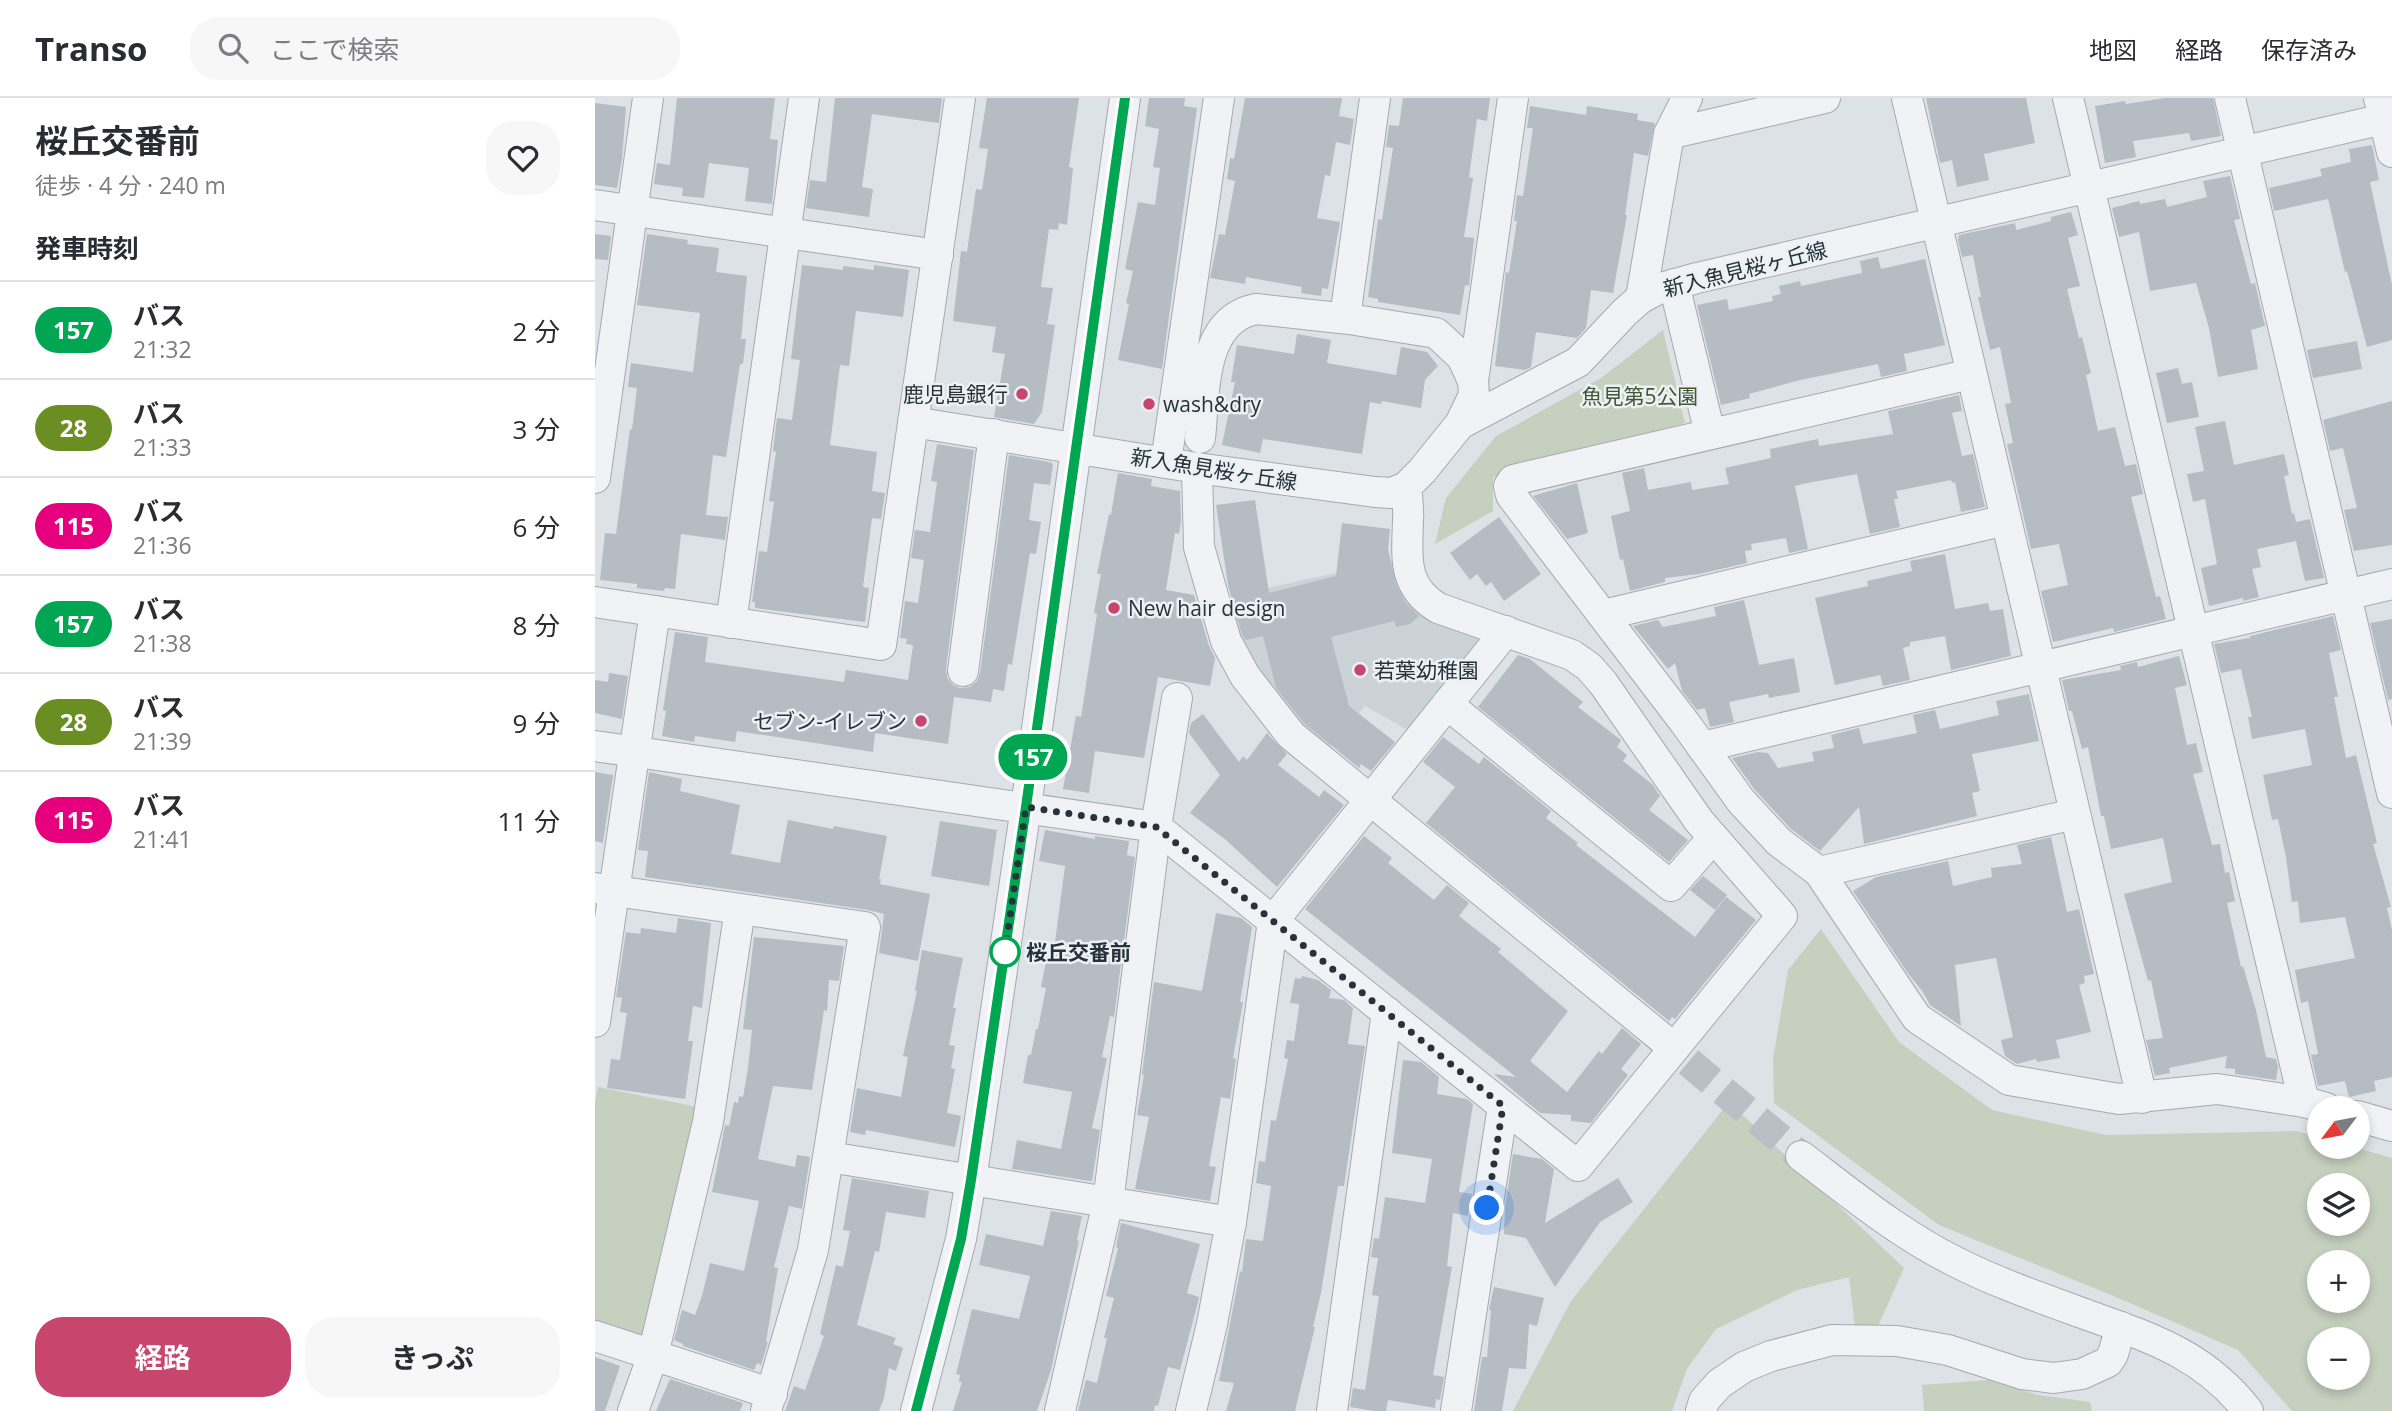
<!DOCTYPE html>
<html lang="ja">
<meta charset="utf-8">
<style>
body{margin:0;font-family:"Open Sans","Noto Sans JP",sans-serif;background:#f7f7f7;color:#2b2b33;height:100vh;display:flex;flex-direction:column;font-size:26px;white-space:nowrap}
*{box-sizing:border-box;margin:0}
p{font-size:23px;color:#7c7c81}
.icon{flex:none;width:38px;height:38px;fill:none;stroke:currentColor;stroke-width:2;stroke-linecap:round;stroke-linejoin:round}
.map{position:relative;flex:1;overflow:hidden}
.panel{display:flex;flex-direction:column;background:#fff;width:595px}
.panel>*{flex:none}
.badge{padding:0 14px;border-radius:23px;font-size:24px;line-height:46px}
.needle{width:46px;rotate:238deg}
.fabs{position:absolute;left:1712px;top:998px;display:grid;gap:14px}
.fabs a{display:grid;place-items:center;width:63px;height:63px;border-radius:50%;background:#fff;box-shadow:0 4px 10px #0003;font-size:35px}
.you{position:absolute;width:35px;height:35px;margin:-18px;border:5px solid #fff;border-radius:50%;background:#1a73e8;box-shadow:0 0 0 10px #1a73e833}
.map>.badge{position:absolute;translate:-50% -50%;box-shadow:0 0 0 4px #fff}
h2{padding:0 35px;font-size:26px;line-height:63px}
.round{display:grid;place-items:center;flex:none;width:74px;height:74px;border-radius:28px;background:#f7f7f7}
.head{display:flex;align-items:center;justify-content:space-between;height:119px;padding:0 35px}
h1{font-size:33px;font-weight:700;line-height:52px}
.button{display:flex;gap:14px;margin-top:auto;padding:14px 35px}
.button a{flex:1;height:80px;border-radius:28px;background:#c8466e;color:#fff;font-size:28px;font-weight:700;line-height:80px;text-align:center}
.button a+a{background:#f7f7f7;color:#2b2b33}
ul{padding:0;list-style:none}
li{display:flex;align-items:center;gap:21px;height:98px;padding:0 35px;border-top:2px solid #e1e1e2}
li div{flex:1}
li b{display:block;font-size:26px}
li em{font-style:normal}
li .badge{min-width:77px;font-weight:700;text-align:center}
header{display:flex;align-items:center;gap:42px;box-sizing:border-box;height:98px;padding:0 35px;background:#fff;border-bottom:2px solid #e1e1e2}
header strong{font-size:33px}
nav{display:flex;gap:38px;margin-inline-start:auto;font-size:24px}
.search{width:490px;height:63px;background:#f7f7f7;display:flex;align-items:center;gap:18px;box-sizing:border-box;padding:0 24px;border-radius:28px;color:#7c7c81;font-size:26px}
main{display:flex;flex:1;min-height:0}
.map>svg:first-child{display:block}
</style>
<header>
<strong>Transo</strong>
<div class="search"><svg class="icon" aria-label="search" viewBox="0 0 24 24"><circle cx="10" cy="10" r="6"/><path d="M15 15l6 6"/></svg>ここで検索</div>
<nav><a>地図</a><a>経路</a><a>保存済み</a></nav>
</header>
<main>
<section class="panel">
<div class="head"><div><h1>桜丘交番前</h1><p>徒歩 · 4 分 · 240 m</p></div><a class="round"><svg class="icon" aria-label="heart" viewBox="0 0 24 24"><path d="M12 20l-8-8c-3-5 5-10 8-4 3-6 11-1 8 4z"/></svg></a></div>
<h2>発車時刻</h2>
<ul>
<li><span class="badge" style="background:#00a651;color:#fff">157</span><div><b>バス</b><p>21:32</p></div><em>2 分</em></li>
<li><span class="badge" style="background:#6b8e23;color:#fff">28</span><div><b>バス</b><p>21:33</p></div><em>3 分</em></li>
<li><span class="badge" style="background:#e6007e;color:#fff">115</span><div><b>バス</b><p>21:36</p></div><em>6 分</em></li>
<li><span class="badge" style="background:#00a651;color:#fff">157</span><div><b>バス</b><p>21:38</p></div><em>8 分</em></li>
<li><span class="badge" style="background:#6b8e23;color:#fff">28</span><div><b>バス</b><p>21:39</p></div><em>9 分</em></li>
<li><span class="badge" style="background:#e6007e;color:#fff">115</span><div><b>バス</b><p>21:41</p></div><em>11 分</em></li>
</ul>
<div class="button"><a>経路</a><a>きっぷ</a></div>
</section>
<div class="map">
<svg width="1797" height="1313" viewBox="0 0 1797 1313">
<rect width="100%" height="100%" fill="#dde2e6"/>
<!-- built -->
<path fill="#cbd2d8" d="M800 462 881 534 885 550 816 634 770 608 733 651 700 622 675 593 650 551 628 500Z"/>
<!-- green -->
<g fill="#c6d0bf" fill-rule="evenodd">
<path d="M1068 232 1090 325 898 379V413L840 446 851 400 901 338 1006 280Z"/>
<path d="M1226 831 1304 944 1397 1012 1511 1037 1702 1033 1724 1039V1048H1755L1797 1060V1313H1697L1643 1252 1521 1199 1344 1127 1179 1005 1178 961 1193 872ZM1724 1087H1762V1125H1724ZM1724 1164H1762V1202H1724ZM1724 1241H1762V1279H1724Z"/>
<path d="M3 989 103 1009 53 1230 44 1237 0 1224V1004Z"/>
<path d="M1134 1004 1309 1170 1280 1235 1261 1238 1254 1179 1202 1192 1121 1231 1092 1271 1077 1313H918L976 1203Z"/>
<path d="M1394 1282 1443 1297 1495 1304 1497 1313H1329L1327 1287Z"/>
</g>
<!-- building -->
<g fill="#b5bcc3">
<path d="M82 0H180L175 41 183 42 177 106 150 103 154 70 114 65 109 100 87 98 88 90 59 86 62 65 75 67Z"/>
<path d="M240 0H347L344 25 277 16 267 89 278 91 274 119 211 110 215 82 231 84Z"/>
<path d="M392 0H484L474 69 478 70 472 127 464 125 463 132 454 131 446 189 458 190 452 226 460 227 447 314 439 326 399 319 410 256 397 254 401 229 358 223 366 153 372 154 381 91 387 92 393 51 384 50Z"/>
<path d="M554 0H590L589 8 602 10 567 271 523 262 534 206 531 205 538 173 530 171 543 104 560 107 565 70 558 69 564 31 550 28Z"/>
<path d="M650 0H747L744 18 759 21 755 47 741 44 735 78 730 77 722 120 745 124 733 191 727 190 726 198 706 195 707 189 651 179 650 186 615 180 624 136 630 137 640 83 632 81 635 60 639 61Z"/>
<path d="M808 0H895L892 23 882 21 874 79 878 80 869 139 879 140 874 188 870 187 865 217 783 204V201L773 199 783 121 787 122 798 50 791 49 794 27 804 28Z"/>
<path d="M1331 0H1431L1440 45 1389 56 1394 82 1362 89 1357 62 1345 65Z"/>
<path d="M1570 0H1618L1626 38 1596 43 1594 35 1538 43 1541 59 1510 65 1500 8 1530 3 1531 6Z"/>
<path d="M0 5 31 9 27 61 22 90 0 87Z"/>
<path d="M935 8 991 17 992 8 1043 16 1042 22 1060 25 1053 58 1039 55 1030 117H1032L1018 195 996 192 991 230 982 240 941 234 936 269 930 272 900 268 911 174 914 175 922 123H919L922 97 928 98 938 30H932Z"/>
<path d="M1777 47 1784 82 1775 84 1797 187V242L1772 249 1752 173 1750 174 1733 101 1679 113 1674 90 1727 78 1725 71 1756 64 1754 51Z"/>
<path d="M1635 78 1645 121 1639 122 1656 186 1660 185 1670 228 1656 232 1663 271 1623 279 1614 230 1601 185 1555 193 1544 134 1524 139 1517 110 1544 103 1545 106 1570 101 1572 109 1612 99 1608 83Z"/>
<path d="M1476 114 1483 137 1473 140 1485 188 1472 191 1484 240 1487 239 1496 275 1491 277 1503 333 1520 329 1530 368 1541 366 1548 396 1536 399 1561 499 1565 498 1571 521 1519 534 1518 530 1458 544 1446 493 1473 487 1464 446 1436 451 1412 346 1418 345 1410 306 1416 305 1405 249 1395 252 1383 199H1386L1378 157 1367 159 1363 142 1364 137 1420 125 1421 132 1456 123V119Z"/>
<path d="M0 136 16 138 13 162 0 161Z"/>
<path d="M52 136 93 142 92 146 124 150 121 174 152 178 146 241H151L148 266H145L131 359 118 357 111 417 133 419 130 442 86 436 80 491 70 490 69 493 42 490V486L5 482 10 435 21 436 35 331 37 332 42 290 33 289 36 265 98 274 105 215 42 207Z"/>
<path d="M1283 159 1286 171 1330 161 1350 247 1309 256 1312 273 1286 279 1283 266 1201 283 1154 296 1155 300 1126 307 1102 207 1132 201 1134 212 1178 203 1177 198 1186 196 1184 188 1205 183 1206 188 1267 175 1265 163Z"/>
<path d="M207 167 248 172V168L279 172V167L314 172 308 219 261 213 254 268 245 267 235 347 282 354 277 393 290 395 286 421 277 420 268 489 274 490 270 524 160 510V504H157L164 453 172 454 179 404 174 403 181 354 178 353 182 320 197 322 205 262 196 261Z"/>
<path d="M702 236 736 242 732 265 801 277 806 249 832 254 843 268 830 282 826 310 787 303 786 306 775 304 767 356 668 341 665 355 627 347 640 284H636L642 247 699 256Z"/>
<path d="M1762 243 1767 271 1718 280 1712 252Z"/>
<path d="M1583 270 1587 286 1597 284 1604 319 1572 325 1561 275Z"/>
<path d="M1364 297 1367 313 1357 315 1367 358 1378 356 1390 409 1366 414 1360 384 1357 385 1356 382 1301 393 1303 401H1299L1305 429 1275 436 1262 376 1207 386 1200 388 1213 451 1194 455 1191 440 1156 446 1157 452 1150 453 1152 465 1104 476 1070 480V484L1035 493 1028 461 1025 462 1016 418 1035 413 1027 375 1049 370 1053 392 1096 384 1097 392 1134 386 1130 370 1176 360 1175 351 1223 341 1224 348 1298 336 1293 313Z"/>
<path d="M1797 303V447L1759 453 1749 412 1762 410 1748 350 1735 353 1728 322Z"/>
<path d="M1630 323 1639 367 1689 356 1694 377 1689 378 1697 416 1699 415 1701 424 1715 421 1729 480 1710 483 1701 443 1662 451 1666 469 1657 471 1664 499 1648 503V500L1614 508 1606 470 1622 466 1610 401 1598 404 1592 376 1609 373 1600 329Z"/>
<path d="M342 346 379 352 351 571 352 580 358 587 365 590 375 589 382 583 385 575 414 357 455 364 458 366 455 387 439 385 434 422 446 424 441 456 435 455 417 567 413 566 409 593 398 591 396 604 359 599 353 646 280 635 278 654 142 633 140 644 100 638 99 644 67 638 71 613 68 612 80 534 113 539 110 564 249 584 251 572 313 582 318 547 311 546 312 541 305 540 310 503 323 505 329 462 316 460 320 432 335 434 342 384 336 383Z"/>
<path d="M523 375 557 381 556 388 585 393 586 422 584 436 580 435 571 492 599 497 614 548 620 560 615 588 563 579 549 660 500 653 494 695 468 691 481 618 486 619 502 516 499 515 506 476H502L514 416 516 417Z"/>
<path d="M982 385 993 435 972 441 938 398Z"/>
<path d="M660 402 674 495 741 478 747 425 795 431 793 451 801 487 810 504 824 518 815 526 801 529 799 523 736 539 754 608 800 644 776 673 766 666 764 670 709 625 681 590 668 538 651 542 647 536 633 487 621 407Z"/>
<path d="M904 419 946 476 909 503 896 484 891 488 882 476 875 482 855 455Z"/>
<path d="M1350 456 1360 511 1393 505 1395 513 1408 511 1416 558 1356 572 1350 538 1315 544V548L1308 550 1315 582 1288 588 1285 577 1240 587 1220 500 1273 488 1272 483 1317 473 1315 463Z"/>
<path d="M1149 502 1164 567 1199 560 1205 594 1174 600 1173 596 1134 604 1139 624 1115 629 1110 610 1102 612 1087 593 1080 565 1073 571 1038 528 1063 522 1068 529 1121 518 1119 509Z"/>
<path d="M1738 518 1746 552 1734 555 1743 599H1739L1751 660 1761 657 1782 745 1778 746 1796 809 1792 810 1797 832V979L1779 983 1781 993 1754 999 1750 983 1723 988 1716 957 1723 956 1713 903 1706 905 1700 872 1760 860 1750 819 1705 825 1703 803 1697 804 1691 759 1683 721 1677 722 1668 677 1717 667 1710 631 1657 641 1653 619H1657L1646 571 1626 575 1619 546 1655 540V538Z"/>
<path d="M1797 521V601L1793 602 1775 525Z"/>
<path d="M923 557 935 561 988 604 983 609 1026 642 1022 649 1032 657 1028 663 1058 687 1065 698 1054 712 1093 742 1074 764 883 609Z"/>
<path d="M1584 558 1592 587 1580 590 1592 647 1601 645 1608 674 1598 676 1617 747 1625 746 1630 775 1634 774 1640 803 1632 805 1646 869 1648 868 1661 912 1671 959 1681 961 1683 969 1681 982 1640 976V971L1630 970 1632 958 1574 970 1575 975 1560 978 1551 942 1568 940 1556 882 1553 883 1529 796 1577 784 1568 740 1516 751 1509 718H1506L1493 649 1487 651 1477 613H1474L1467 582 1526 572 1525 568 1542 564 1543 569Z"/>
<path d="M14 575 33 578 27 621 0 615V582L13 584Z"/>
<path d="M1434 596 1444 643 1377 656 1385 693 1377 695 1382 718 1269 746 1264 709 1225 753 1196 731 1160 692 1137 660 1163 654 1173 655 1183 670 1219 663 1217 654 1239 650 1236 637 1264 630 1268 646 1322 635 1318 617 1340 612 1345 631 1404 617 1401 603Z"/>
<path d="M608 616 644 664 648 658 652 662 672 635 692 656 683 667 724 699 729 692 749 707 682 789 631 742 595 715 625 677 594 635 596 625Z"/>
<path d="M848 639 884 666 889 659 956 713 951 720 983 745 981 747 1100 839 1131 799 1161 822 1080 921 1077 919 1074 923 831 725 860 689 828 664Z"/>
<path d="M0 674 18 677 8 745 0 743Z"/>
<path d="M54 674 87 681 85 693 145 707 136 756 185 765 193 722 238 731 239 728 292 738 284 781H286L285 786 335 796 323 863 284 855 289 816 273 812 50 779 53 753 43 752Z"/>
<path d="M345 723 402 732 394 788 336 778Z"/>
<path d="M450 732 500 741V738L534 743 532 757 540 759 519 919 515 918 507 959 512 960 497 1030 505 1032 497 1083H495L417 1071 422 1042 466 1051 477 994 428 985 433 957H436L441 931H443L451 890 446 889 452 858 458 859 470 768 444 763Z"/>
<path d="M769 738 797 760 793 765 839 802 852 787 874 805 864 818 906 851 903 854 973 913 935 963 972 994 1004 953 1007 956 1027 930 1046 946 1026 971 1033 977 996 1025 976 1023V1017L945 1015 899 976 921 979 710 811Z"/>
<path d="M1456 739 1472 814 1484 811 1499 876 1489 878 1490 885 1484 887 1496 934 1461 942 1465 960 1442 964 1441 961 1422 966 1410 958 1406 942 1418 939 1401 860 1360 867 1366 928 1335 907 1328 894 1312 874 1258 793 1281 779 1353 763 1358 788 1397 779 1396 770 1427 766 1422 747Z"/>
<path d="M1108 778 1132 797 1120 812 1095 792Z"/>
<path d="M621 815 646 820 657 829 645 904H648L638 960 641 961 635 1001 626 999 614 1068 621 1069 615 1103 540 1091 554 1019 542 1017 549 977 547 976 559 884 607 893Z"/>
<path d="M83 820 116 825 107 910 98 908 93 943H98L90 1001 12 990 16 961 25 962 32 915 25 914 27 900 21 899 31 834 45 836 46 830 81 835Z"/>
<path d="M159 839 249 848 244 883 234 882 232 913 229 912 217 992 178 988 163 1061 200 1069 202 1057 215 1059 207 1111 194 1108 179 1169 183 1170 171 1244H173L166 1267 162 1265 159 1272 88 1248V1246L79 1242 87 1212 100 1217 107 1198 115 1165 149 1173 164 1103 117 1094 130 1027 134 1028 139 1004 143 1005 144 998 148 999 153 970 157 932 148 931Z"/>
<path d="M327 852 368 860 358 910H361L354 947 360 948 356 970 360 971 352 1015 366 1018 360 1049 271 1032 270 1037 255 1034 262 990 306 999 313 959 308 958 322 893 320 892Z"/>
<path d="M707 878 723 882 736 892 734 900 749 902 758 910 753 946 770 948 749 1088H743L726 1195 718 1229H720L700 1313H631L639 1285 624 1283 645 1173 647 1174 651 1141 668 1143 676 1088 661 1085 664 1063 670 1064 676 1022 681 1023 693 961 689 960 692 942 699 943 704 909V906L695 905 700 880 706 881Z"/>
<path d="M808 962 826 964 844 979 842 996 872 1001 878 1006 864 1094 877 1096 873 1118 858 1115 852 1168 857 1169 838 1277 849 1279 845 1302 841 1301 840 1310 793 1302 791 1313H779L755 1309 758 1290 770 1292 784 1198 777 1197 783 1160 776 1159 779 1140 784 1141 790 1099 830 1105 837 1061 797 1055Z"/>
<path d="M918 1056 947 1061 959 1071 950 1125 1023 1080 1038 1104 1005 1124 960 1189 931 1140 909 1136 910 1109Z"/>
<path d="M257 1080 334 1093 330 1120 291 1114 284 1154 280 1153 262 1227 301 1240 298 1246 308 1250 301 1273 294 1270 289 1300 284 1313H190L199 1288 210 1292 229 1238 225 1236 241 1167 248 1169 255 1133 248 1132Z"/>
<path d="M456 1113 487 1118 482 1142 484 1143 456 1272 442 1313H358L367 1284H364L365 1277 361 1276 377 1211 424 1221 435 1178 384 1167 391 1136 448 1148Z"/>
<path d="M526 1125 605 1146 592 1195 604 1199 603 1204 585 1272 573 1269 563 1308 560 1307 559 1313H483L491 1282 502 1285 512 1240H509L519 1200 511 1198 523 1150 521 1149Z"/>
<path d="M899 1189 949 1200 942 1228 934 1226 931 1271 914 1270 907 1313H879L887 1259H892L896 1212H894Z"/>
<path d="M0 1259 25 1268 10 1313H0Z"/>
<path d="M75 1281 148 1305 145 1313H61Z"/>
</g>
<g fill="none" stroke-linecap="round" stroke-linejoin="round">
<!-- minor-tunnel -->
<path stroke="#b9bfc4" stroke-width="30" stroke-dasharray="30 15" stroke-linecap="butt" d="M1059 935 1206 1058"/>
<defs>
<g id="minor">
<path d="M1312 0 1547 1000"/>
<path d="M1473 0 1709 1004"/>
<path d="M1635 0 1797 695"/>
<path d="M1784 0 1797 54"/>
<path d="M1074 36 1230 0"/>
<path d="M0 107 343 157"/>
<path d="M1079 186 1115 336"/>
<path d="M1046 200 1074 36 1092 0"/>
<path d="M750 220 780 0"/>
<path d="M1376 276 918 382 914 388 916 397 1090 625 1146 703 1184 744 1224 774 1322 920 1414 982 1524 1001 1622 991 1709 1004 1731 1010"/>
<path d="M878 283 918 0"/>
<path d="M318 324 602 370 780 394 797 395 811 389 827 373 865 326 983 264 1030 214 1046 200 1063 191 1102 180 1797 19"/>
<path d="M605 340C610 296 605 222 661 211L754 221 841 235 867 259 878 283 879 297 865 326"/>
<path d="M571 364 624 0"/>
<path d="M602 370 604 449 631 543 650 578 696 637 1079 950"/>
<path d="M0 380 53 0"/>
<path d="M0 504 286 547 365 0"/>
<path d="M1008 517 1411 422"/>
<path d="M136 525 209 0"/>
<path d="M368 573 399 336"/>
<path d="M852 606 1076 788 1118 740"/>
<path d="M0 648 561 729 983 1068 1187 818 1104 723 1008 585 994 569 977 557 843 510C807 488 812 459 813 422 814 411 812 400 811 389"/>
<path d="M1107 649 1797 486"/>
<path d="M1224 774 1480 716"/>
<path d="M0 790 270 829 218 1152 171 1313"/>
<path d="M0 924 60 513"/>
<path d="M1762 1018 1797 1028"/>
<path d="M1206 1058C1255 1095 1303 1135 1359 1163 1400 1184 1443 1199 1487 1215 1553 1239 1608 1255 1653 1313"/>
<path d="M234 1059 636 1124"/>
<path d="M0 1238 177 1296"/>
<path d="M38 1313 58 1257 113 1024 145 811"/>
<path d="M321 1313 366 1141 376 1082 431 709 530 0"/>
<path d="M465 1313 513 1104 561 729 582 600"/>
<path d="M596 1313 617 1226 636 1124 678 823 911 533"/>
<path d="M737 1313 792 914"/>
<path d="M861 1313 908 1008"/>
<path d="M1106 1313 1109 1303 1124 1286 1149 1269 1176 1258 1237 1242 1302 1243 1353 1252 1427 1276 1459 1280 1487 1276 1513 1264 1518 1256 1526 1229"/>
</g>
</defs>
<!-- minor casing -->
<use href="#minor" stroke="#a3aab0" stroke-width="32"/>
<!-- minor -->
<use href="#minor" stroke="#f0f2f5" stroke-width="30"/>
</g>
<g fill="none" stroke-linecap="round" stroke-linejoin="round">
<defs>
<path id="line" d="M321 1313 366 1141 376 1082 431 709 530 0"/>
</defs>
<!-- line casing -->
<use href="#line" stroke="#fff" stroke-width="16"/>
<!-- line -->
<use href="#line" stroke="#00a651" stroke-width="10"/>
<!-- walk -->
<path stroke="#27323c" stroke-width="7" stroke-dasharray="0 12.6" d="M410 854 408 866 431 709 561 729 908 1008 892 1110"/>
</g>
<!-- markers -->
<g fill="#c8466e" stroke="#ecf1f4" stroke-width="2.5">
<circle cx="427" cy="296" r="7"/>
<circle cx="554" cy="306" r="7"/>
<circle cx="519" cy="510" r="7"/>
<circle cx="765" cy="572" r="7"/>
<circle cx="326" cy="623" r="7"/>
</g>
<circle fill="#fff" stroke="#00a651" stroke-width="3.5" cx="410" cy="854" r="14"/>
<g text-anchor="middle" dominant-baseline="central" stroke-width="5" stroke-linejoin="round" paint-order="stroke">
<!-- street labels -->
<g font-size="21" fill="#27323c" stroke="#ecf1f4">
<text transform="translate(1150 171) rotate(-14)">新入魚見桜ヶ丘線</text>
<text transform="translate(619 371) rotate(9)">新入魚見桜ヶ丘線</text>
</g>
<!-- poi labels -->
<g font-size="21" fill="#27323c" stroke="#ecf1f4" text-anchor="start">
<text x="413" y="296" text-anchor="end">鹿児島銀行</text>
<text x="568" y="306">wash&amp;dry</text>
<text x="533" y="510">New hair design</text>
<text x="779" y="572">若葉幼稚園</text>
<text x="312" y="623" text-anchor="end">セブン-イレブン</text>
</g>
<!-- park labels -->
<g font-size="21" fill="#415735" stroke="#ecf1f4">
<text x="1045" y="298">魚見第5公園</text>
</g>
<!-- stop labels -->
<g font-size="21" font-weight="bold" fill="#27323c" stroke="#ecf1f4" text-anchor="start">
<text x="431" y="854">桜丘交番前</text>
</g>
</g>
</svg>
<div class="fabs">
<a><svg class="needle" viewBox="-14 -14 28 28"><path d="M0-13l5 13h-10z" fill="#e53935"/><path d="M0 13l5-13h-10z" fill="#7c7c81"/></svg></a>
<a><svg class="icon" aria-label="layers" viewBox="0 0 24 24"><path d="M12 4l9 5-9 5-9-5zM3 14l9 5 9-5"/></svg></a>
<a>+</a>
<a>−</a>
</div>
<div class="you" style="left:892px;top:1110px"></div>
<b class="badge" style="left:438px;top:659px;background:#00a651;color:#fff">157</b>
</div>
</main>
